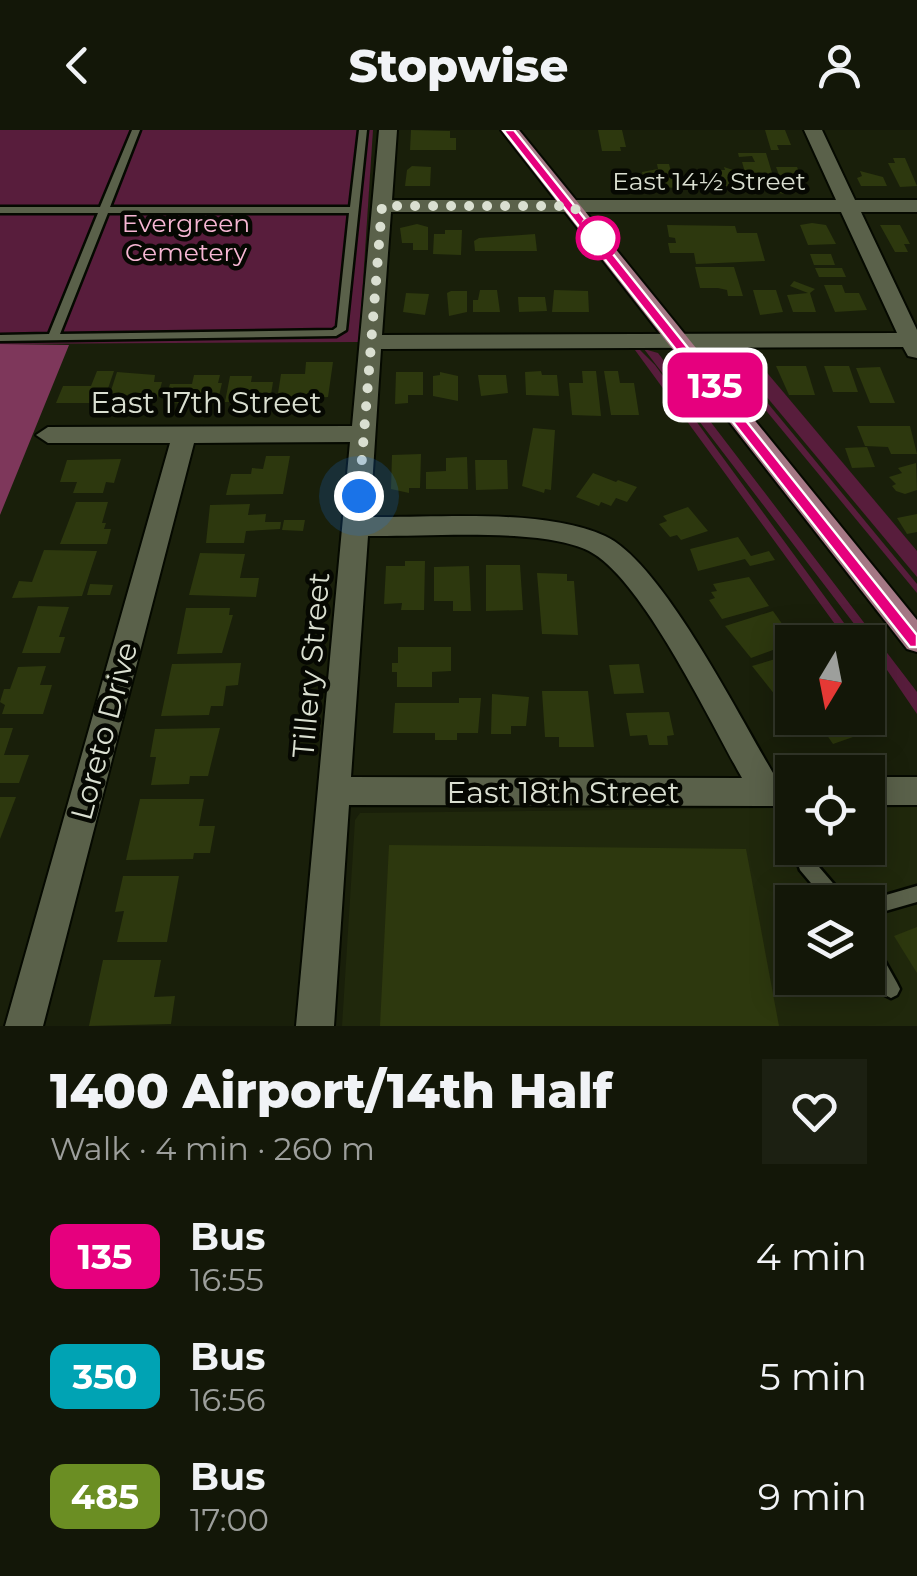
<!DOCTYPE html>
<meta charset="utf-8">
<style>
body{margin:0;font-family:Montserrat,sans-serif;background:#1c2012;color:#f1f3f6;height:100vh;display:flex;flex-direction:column;font-size:38px;white-space:nowrap}
*{box-sizing:border-box;margin:0}
p{font-size:32px;color:#9d9f9c}
.icon{flex:none;width:55px;height:55px;fill:none;stroke:currentColor;stroke-width:2;stroke-linecap:round;stroke-linejoin:round}
.map{position:relative;height:896px;overflow:hidden}
.drawer{display:flex;flex-direction:column;background:#131708;flex:1}
.drawer>*{flex:none}
.badge{padding:0 20px;border-radius:15px;font-size:35px;line-height:65px}
.needle{width:65px;rotate:190deg}
.fabs{position:absolute;left:775px;top:495px;display:grid;gap:20px}
.fabs a{display:grid;place-items:center;width:110px;height:110px;border-radius:0px;background:#131708;box-shadow:0 5px 25px #0003,0 0 0 2px #323629;font-size:50px}
.you{position:absolute;width:50px;height:50px;margin:-25px;border:8px solid #fff;border-radius:50%;background:#1a73e8;box-shadow:0 0 0 15px #1a73e833}
.map>.badge{position:absolute;translate:-50% -50%;box-shadow:0 0 0 5px #fff}
.round{display:grid;place-items:center;flex:none;width:105px;height:105px;border-radius:0px;background:#1c2012}
.headline{display:flex;align-items:center;justify-content:space-between;height:170px;padding:0 50px}
h1{font-size:48px;font-weight:800;line-height:75px}
ul{padding:0;list-style:none}
li{display:flex;align-items:center;gap:30px;height:120px;padding:0 50px}
li div{flex:1}
li b{display:block;font-size:38px}
li em{font-style:normal}
li .badge{min-width:110px;font-weight:700;text-align:center}
header{display:flex;justify-content:space-between;align-items:center;height:130px;padding:0 50px;background:#131708;font-size:45px;font-weight:800}
.map>svg:first-child{display:block}
</style>
<header><svg class="icon" aria-label="back" viewBox="0 0 24 24"><path d="M15 5l-7 7 7 7"/></svg>Stopwise<svg class="icon" aria-label="person" viewBox="0 0 24 24"><circle cx="12" cy="8" r="4"/><path d="M4 21q1-7 8-7t8 7"/></svg></header>
<div class="map">
<svg width="917" height="896" viewBox="0 0 917 896">
<rect width="100%" height="100%" fill="#191f0a"/>
<!-- built -->
<path fill="#20280c" fill-rule="evenodd" d="M917 677V896H342L355 690 360 683 792 678V718H868V678ZM792 772H868V848H792Z"/>
<!-- green -->
<g fill="#581d3c">
<path d="M0 0H373L359 212 0 214Z"/>
<path d="M639 219 655 235 858 512H848L635 220Z"/>
<path d="M644 219 658 223 917 562V584L868 512Z"/>
<path d="M738 219H747L917 421V447L730 223Z"/>
<path d="M728 225 917 454V463L730 237Z"/>
</g>
<!-- forest -->
<path fill="#7e375b" d="M0 214 69 215 0 385Z"/>
<!-- building -->
<g fill="#2d380e">
<path d="M411 0 450 1V8H456V20H410Z"/>
<path d="M598 0H622L626 17H620L621 21H602Z"/>
<path d="M765 0H785L791 15H777L779 20H771Z"/>
<path d="M738 23H766L776 56H781L784 64 749 56 742 32H755L752 26 739 27Z"/>
<path d="M893 28H905L917 56 900 57 888 33H895Z"/>
<path d="M657 34H669L675 58 654 56 652 50H644L642 42 658 39Z"/>
<path d="M412 36 431 37 430 56H405L407 40Z"/>
<path d="M724 37 739 42 743 56H721L717 40H725Z"/>
<path d="M776 37H797L805 56H783Z"/>
<path d="M860 41 883 47 887 56H861L857 48 862 46Z"/>
<path d="M812 93 826 95 836 114 808 115 800 95Z"/>
<path d="M417 94 428 97V120H413V113H402L400 98Z"/>
<path d="M667 95 735 96 737 103H757L765 131 696 134 694 123H670L668 113H676L675 108 669 107Z"/>
<path d="M880 95H900L910 114H904L908 122H895Z"/>
<path d="M445 100H462L461 125 433 124 434 104H445Z"/>
<path d="M535 104 537 121H475L474 111 479 108Z"/>
<path d="M810 124H831L835 135H814Z"/>
<path d="M695 137H734L743 166H728L727 160 718 158H700Z"/>
<path d="M815 138H842L846 147H819Z"/>
<path d="M794 151 815 159 810 163 816 182H793L787 165 808 163 790 156Z"/>
<path d="M824 155H842L845 163H859L867 180 835 182Z"/>
<path d="M480 160H497L500 182H473V170H478Z"/>
<path d="M554 160 588 161 589 182H552Z"/>
<path d="M753 160H776L783 182 760 185Z"/>
<path d="M451 161H467V182L449 186 447 163Z"/>
<path d="M406 163 429 164 425 185 403 182Z"/>
<path d="M518 167H545L547 181 519 182Z"/>
<path d="M306 232H333L328 267 277 270 281 244H305Z"/>
<path d="M776 236H806L815 265H789Z"/>
<path d="M824 236H849L858 262H833Z"/>
<path d="M880 237 895 273H870L856 238Z"/>
<path d="M97 241H114L103 273H56L63 256H91Z"/>
<path d="M541 241 542 245H557L559 266 526 265 525 242Z"/>
<path d="M582 241H596L601 286 572 285 569 253H583Z"/>
<path d="M604 241H618L620 253H634L639 285H611Z"/>
<path d="M117 242 155 245 154 252H162L157 270 107 273Z"/>
<path d="M396 242H423V265H408V273L395 274Z"/>
<path d="M440 242 458 246V271L433 266V246L440 245Z"/>
<path d="M194 245H220L218 253H222L217 274 164 273 170 254H192Z"/>
<path d="M478 245H506L508 263 481 266Z"/>
<path d="M230 246H252L251 252H273L270 271 225 272Z"/>
<path d="M857 296H910L917 324H891L888 317 865 316Z"/>
<path d="M533 298 555 300 551 360 545 359 544 363 522 356Z"/>
<path d="M867 317 875 337 852 338 845 318Z"/>
<path d="M421 324 420 358H409V363L391 359 392 325Z"/>
<path d="M266 326H290L283 364 226 365 231 344H251L252 338 263 339Z"/>
<path d="M467 327 468 359H426V342L446 341V328Z"/>
<path d="M121 329 114 353 106 352 103 363H73L77 352H60L67 330Z"/>
<path d="M475 330H507L508 359 476 360Z"/>
<path d="M916 333 917 360 905 364 896 361 892 356 896 354 889 347 902 343 898 338Z"/>
<path d="M593 343 616 352 618 350 637 357 627 372 616 368 611 376 601 372 599 376 576 367Z"/>
<path d="M76 372H108L102 393H106L104 399H111L107 414H60Z"/>
<path d="M250 374 248 385 266 384 265 392H281L280 399 246 401 244 413H206L210 375Z"/>
<path d="M688 377 708 401 681 410 677 405 670 407 659 394 667 391 663 386Z"/>
<path d="M917 384V402L907 404 897 388Z"/>
<path d="M284 390H305L303 401 282 400Z"/>
<path d="M738 407 751 426 769 421 775 430 750 436 745 429 698 441 690 419Z"/>
<path d="M44 420 97 421 82 466 12 468 19 451 32 452Z"/>
<path d="M200 423 245 424 240 448H259L256 467 189 465Z"/>
<path d="M405 431H425L424 480H401L402 473 384 474 386 436H405Z"/>
<path d="M486 435H520L523 480 486 481Z"/>
<path d="M469 436 471 481H453V471H434V437Z"/>
<path d="M537 443 567 444V451H574L578 505 542 504Z"/>
<path d="M749 447 769 476 722 489 709 470 715 468 711 462 717 461 713 454Z"/>
<path d="M90 454 113 455 110 465H87Z"/>
<path d="M38 476 69 477 59 507H65L60 523H22Z"/>
<path d="M186 478H230L229 485H233L222 523 177 524Z"/>
<path d="M773 481 795 512 751 528 725 496Z"/>
<path d="M398 517H451V541L432 542V557H397V542H392V533H398Z"/>
<path d="M792 524V566L779 570 752 536Z"/>
<path d="M241 533 238 555 226 556 223 576H211L209 585 161 586 172 534Z"/>
<path d="M639 534 644 563 614 564 609 535Z"/>
<path d="M46 536 40 555H52L43 584H2L5 575 0 572 4 559H10L18 537Z"/>
<path d="M542 561H588L594 617H559V607H545Z"/>
<path d="M492 564 529 567 526 596H511V604H491Z"/>
<path d="M459 568H481L478 603H457V610H435V603H393L395 573H459Z"/>
<path d="M792 576V588H863L873 600 833 614 820 595 795 603 779 580Z"/>
<path d="M669 582 674 605 667 606 668 615H649L647 605 630 606 626 583Z"/>
<path d="M0 598H13L4 625H29L19 653H0Z"/>
<path d="M220 598 208 646H190L189 654 151 655 156 627H150L155 599Z"/>
<path d="M0 667H16L0 709Z"/>
<path d="M140 669H204L199 696H215L210 723H194L193 729 126 730Z"/>
<path d="M389 715 746 719 779 896H380Z"/>
<path d="M123 746H179L167 812H117L124 781 115 782Z"/>
<path d="M917 797V843L894 806Z"/>
<path d="M103 830H161L154 867 175 866 171 894 89 896Z"/>
</g>
<g fill="none" stroke-linecap="round" stroke-linejoin="round">
<defs>
<g id="service">
<path d="M132 0H140L110 77H350L359 0H367L346 200 336 206 0 211V205L49 204 98 83H0V77H100ZM108 83H349L337 197 333 200 60 204Z"/>
<path d="M785 655 791 657 792 661V694L786 692 777 662 779 657Z"/>
<path d="M793 718H809L813 730 844 766 846 772H827L800 740Z"/>
<path d="M917 756V772L868 786V772H862Z"/>
<path d="M868 809 874 812 897 853 900 859 897 865 891 868 885 865 868 835Z"/>
</g>
<g id="minor">
<path d="M379 0H397L392 70H836L804 0H822L855 70H917V82H861L917 200V228L908 226 903 217 381 219 370 387C437 388 545 378 605 406 662 432 741 590 776 648H792V676L349 675 334 896H296L350 312 194 313 43 896H5L170 313H48L36 305 48 297 352 296ZM391 82H841L897 203 382 205ZM368 406C424 407 542 397 589 421 642 448 710 592 742 648L351 647Z"/>
<rect x="868" y="647" width="49" height="28"/>
</g>
<path id="primary" d="M501 0H519L917 490V522L907 519Z"/>
</defs>
<!-- service casing -->
<use href="#service" stroke="#050900" stroke-width="5"/>
<!-- minor casing -->
<use href="#minor" stroke="#050900" stroke-width="4"/>
<!-- primary casing -->
<use href="#primary" stroke="#050900" stroke-width="4"/>
<!-- service -->
<use href="#service" fill="#5a614a" fill-rule="evenodd"/>
<!-- minor -->
<use href="#minor" fill="#5a614a" fill-rule="evenodd"/>
<!-- primary -->
<use href="#primary" fill="#a47784" fill-rule="evenodd"/>
</g>
<!-- line -->
<path fill="#e6007e" stroke="#fff" stroke-width="2.5" d="M503 0H514L917 505V517H910Z"/>
<g fill="none" stroke-linecap="round" stroke-linejoin="round">
<!-- walk -->
<path stroke="#dadfd1" stroke-width="10" stroke-dasharray="0 18" d="M359 366 382 76H573L598 108"/>
</g>
<!-- markers -->
<circle fill="#fff" stroke="#e6007e" stroke-width="5" cx="598" cy="108" r="20"/>
<g text-anchor="middle" dominant-baseline="central" stroke-width="9" stroke-linejoin="round" paint-order="stroke">
<!-- far-street labels -->
<g font-size="25" fill="#dadfd1" stroke="#060802">
<text x="709" y="51">East 14½ Street</text>
</g>
<!-- far-park labels -->
<g font-size="25" fill="#f7b7d4" stroke="#060802">
<text x="186" y="93">Evergreen<tspan x="186" dy="29">Cemetery</tspan></text>
</g>
<!-- street labels -->
<g font-size="30" fill="#dadfd1" stroke="#060802">
<text x="206" y="272">East 17th Street</text>
<text transform="translate(311 535) rotate(-85)">Tillery Street</text>
<text transform="translate(104 601) rotate(-75)">Loreto Drive</text>
<text x="563" y="662">East 18th Street</text>
</g>
</g>
</svg>
<div class="fabs">
<a><svg class="needle" viewBox="-14 -14 28 28"><path d="M0-13l5 13h-10z" fill="#e53935"/><path d="M0 13l5-13h-10z" fill="#9d9f9c"/></svg></a>
<a><svg class="icon" aria-label="locate" viewBox="0 0 24 24"><circle cx="12" cy="12" r="6"/><path d="M12 2v4M12 18v4M2 12h4M18 12h4"/></svg></a>
<a><svg class="icon" aria-label="layers" viewBox="0 0 24 24"><path d="M12 4l9 5-9 5-9-5zM3 14l9 5 9-5"/></svg></a>
</div>
<div class="you" style="left:359px;top:366px"></div>
<b class="badge" style="left:715px;top:255px;background:#e6007e;color:#fff">135</b>
</div>
<section class="drawer">
<div class="headline"><div><h1>1400 Airport/14th Half</h1><p>Walk · 4 min · 260 m</p></div><a class="round"><svg class="icon" aria-label="heart" viewBox="0 0 24 24"><path d="M12 20l-8-8c-3-5 5-10 8-4 3-6 11-1 8 4z"/></svg></a></div>
<ul>
<li><span class="badge" style="background:#e6007e;color:#fff">135</span><div><b>Bus</b><p>16:55</p></div><em>4 min</em></li>
<li><span class="badge" style="background:#00a3b4;color:#fff">350</span><div><b>Bus</b><p>16:56</p></div><em>5 min</em></li>
<li><span class="badge" style="background:#6b8e23;color:#fff">485</span><div><b>Bus</b><p>17:00</p></div><em>9 min</em></li>
</ul>
</section>
